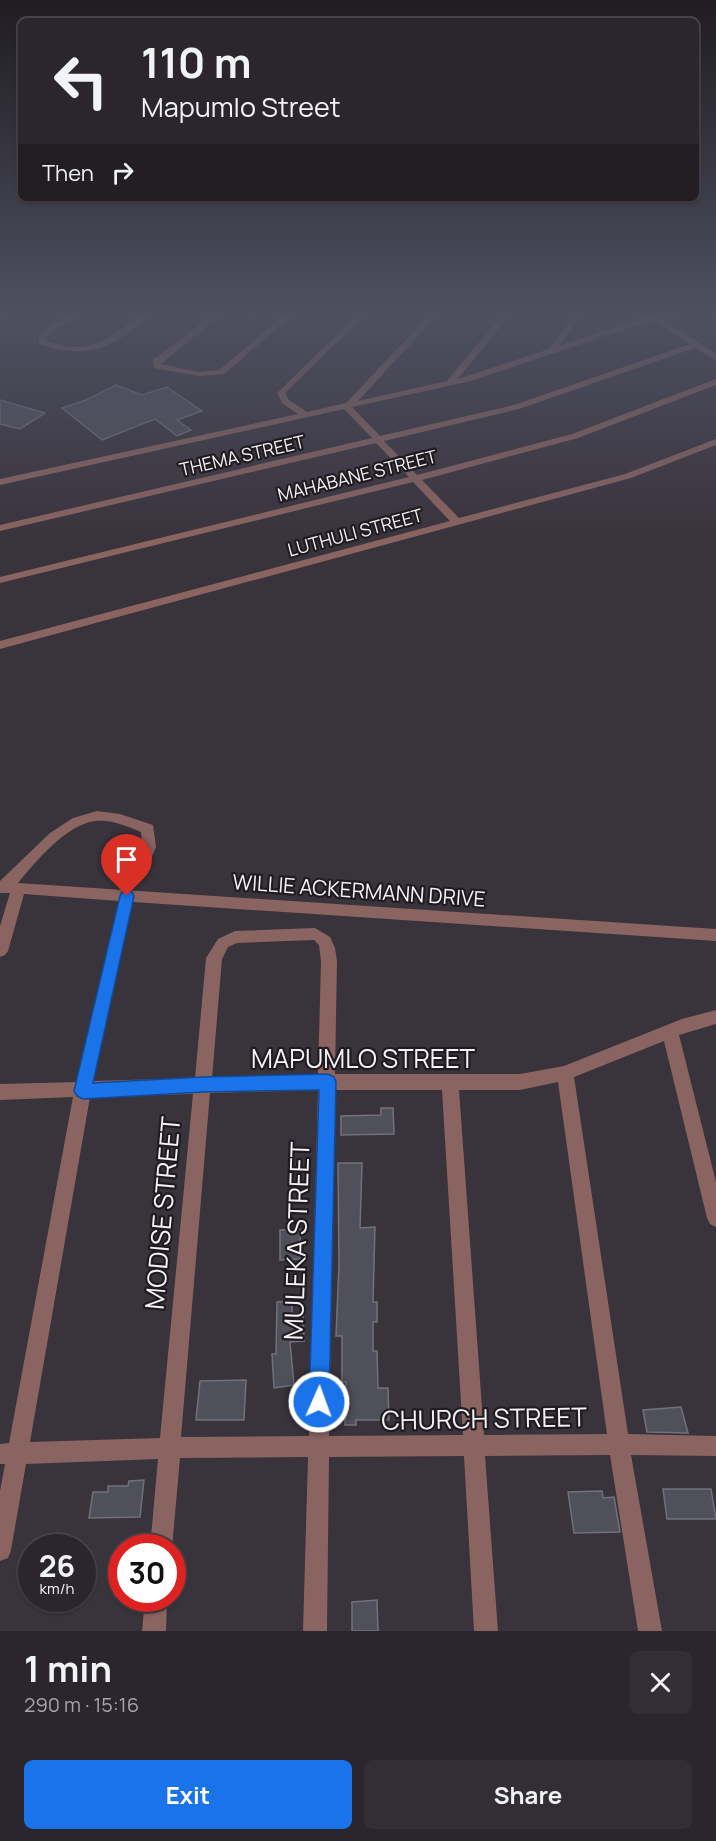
<!DOCTYPE html>
<html lang="en">
<head>
<meta charset="utf-8">
<style>
  :root { --surface:#2b262d; --page:#332e35; --text:#f1f3f6; --muted:#a6a5aa; --line:#474349; --accent:#1a73e8 }
  body { margin:0; font-family:Manrope,sans-serif; background:var(--page); color:var(--text); height:100vh; display:flex; flex-direction:column; font-size:22px; white-space:nowrap }
  * { box-sizing:border-box; margin:0 }
  p { font-size:20px; color:var(--muted) }
  .icon { flex:none; width:33px; height:33px; fill:none; stroke:currentColor; stroke-width:2; stroke-linecap:round; stroke-linejoin:round }
  .map { position:relative; height:1631px; overflow:hidden }
  .sheet { display:flex; flex-direction:column; background:var(--surface); flex:1 }
  .sheet>* { flex:none }
  .top-card { position:absolute; left:18px; top:18px; width:681px; height:183px; border-radius:9px; box-shadow:0 2px 4px #0004,0 0 0 2px var(--line); background:#2b262d; color:var(--text); overflow:hidden }
  .speed { position:absolute; left:18px; top:1534px; display:flex; gap:12px; font-size:30px; font-weight:700; text-align:center }
  .speed>* { display:grid; place-content:center; width:78px; height:78px; border-radius:50%; background:var(--surface); box-shadow:0 2px 4px #0004,0 0 0 2px var(--line); line-height:1 }
  .speed small { font-size:15px; font-weight:400 }
  .speed .limit { border:9px solid #d22; background:#fff; color:#111 }
  .pin { position:absolute; display:grid; place-items:center; width:51px; height:51px; color:#fff; margin:-62px -26px; border-radius:50% 50% 50% 0; rotate:-45deg; box-shadow:0 0 6px #0007 }
  .pin .icon { rotate:45deg }
  .me { position:absolute; width:66px; margin:-33px; rotate:2deg; stroke-linejoin:round; filter:drop-shadow(0 0 4px #0008) }
  .turn { display:flex; align-items:center; gap:21px; height:126px; padding:0 24px; font-size:27px }
  .turn .icon { width:78px; height:78px; stroke-width:2.5 }
  .turn b { display:block; font-size:42px; line-height:51px }
  .then { display:flex; align-items:center; height:57px; padding:0 24px; background:#0003; gap:12px; font-size:22px }
  .round { display:grid; place-items:center; flex:none; width:63px; height:63px; border-radius:9px; background:var(--page) }
  .overview { display:flex; align-items:center; justify-content:space-between; height:102px; padding:0 24px }
  h1 { font-size:36px; font-weight:700; line-height:45px }
  .primary-button { display:flex; gap:12px; margin-top:auto; padding:12px 24px }
  .primary-button a { flex:1; height:69px; border-radius:9px; background:var(--accent); color:#fff; font-size:24px; font-weight:700; line-height:69px; text-align:center }
  .primary-button a+a { background:var(--page); color:var(--text) }
  .map>svg:first-child { display:block }
  .building { fill:#50505b; stroke:#71717c; stroke-width:1.5 }
  .lines { fill:none; stroke-linecap:round; stroke-linejoin:round }
  .minor { fill:#8a6460; fill-rule:evenodd }
  .route { fill:#1a73e8; stroke:#114b97; stroke-width:1.5 }
  .labels { text-anchor:middle; dominant-baseline:central; stroke-width:4.5; stroke-linejoin:round; paint-order:stroke }
  .far-street-label { font-size:18px; fill:#f5f1f6; stroke:#1f1c20 }
  .street-label { font-size:21px; fill:#f5f1f6; stroke:#1f1c20 }
  .near-street-label { font-size:26px; fill:#f5f1f6; stroke:#1f1c20 }
</style>
</head>
<body>
<div class="map">
<svg width="716" height="1631" viewBox="0 0 716 1631">
  <rect width="100%" height="100%" fill="#39333c"/>
  <g class="building">
    <polygon points="116,385 142,395 167,387 202,411 177,420 191,430 177,436 155,419 102,440 62,408 86,400"/>
    <polygon points="0,400 45,413 20,429 0,424"/>
    <polygon points="381,1108 393,1108 394,1134 341,1135 341,1116 381,1115"/>
    <polygon points="338,1163 362,1163 360,1228 375,1227 373,1302 377,1302 377,1322 373,1322 373,1351 377,1351 378,1388 388,1388 389,1420 356,1420 356,1425 345,1425 346,1382 342,1382 342,1336 336,1336 339,1265"/>
    <polygon points="300,1229 300,1259 280,1260 280,1230"/>
    <polygon points="292,1301 292,1313 303,1313 304,1341 290,1342 294,1385 274,1388 272,1354 276,1354 277,1302"/>
    <polygon points="246,1380 244,1420 196,1420 200,1381"/>
    <polygon points="681,1407 688,1433 647,1432 643,1410"/>
    <polygon points="144,1480 140,1517 89,1518 93,1492 108,1492 108,1486 128,1486 129,1481"/>
    <polygon points="663,1489 711,1489 716,1519 667,1519"/>
    <polygon points="602,1491 603,1498 614,1497 620,1532 574,1533 568,1492"/>
    <polygon points="377,1600 378,1631 352,1631 352,1602"/>
  </g>
  <g class="lines">
    <g class="minor">
      <polygon points="0,312 10,312 0,317"/>
      <path d="M74,312H82L46,337V341C84,354 102,344 132,321C140,315 144,311 153,312C117,347 87,361 39,344V334Z"/>
      <polygon points="216,312 224,312 161,364 199,372 219,370 288,312 296,312 224,374 199,376 154,368 153,360"/>
      <path d="M360,312H368L285,393L289,400L307,412L346,403L432,312H440L358,401L447,381L504,312H512L458,379L549,349L576,312H583L559,346L648,316L647,312L656,314L681,312V314L661,318L716,354V360L695,348L519,409L384,441L417,475L572,434L716,379V385L578,438L422,480L459,518L625,474L716,439V445L631,478L0,649V641L450,521L413,482L0,583V577L409,477L376,443L0,531V525L372,438L344,409L0,485V479L298,414L283,404L277,393ZM653,320L690,344L514,405L380,436L352,407L471,381Z"/>
      <path d="M97,811L120,814L153,825L156,847L146,871H136L134,867L142,847L141,832C127,826 111,819 95,821C66,825 36,861 18,883L716,929V941L133,902L93,1081L195,1078L206,958L218,939L235,931L315,928L330,937L335,948L337,961L335,1074H520L564,1066L682,1019L716,1010V1024L679,1035L716,1182V1227L710,1224L707,1218L664,1041L574,1077L628,1434L716,1436V1456L631,1455L662,1631H638L610,1455L485,1456L498,1631H474L464,1456L329,1457L327,1631H303L308,1457L180,1458L172,1548H150L158,1459L26,1464L11,1550L8,1558L0,1561V1491L5,1464H0V1444L9,1443L73,1097L0,1100V1084L77,1082L119,901L24,894L8,951L5,955L0,957V926L10,893H0V881L50,833L73,818ZM314,940L319,945L321,961L318,1075L212,1078L222,959L228,947L237,943ZM558,1082L607,1434L484,1435L459,1090H520ZM318,1090L309,1436L181,1437L210,1093ZM335,1090H442L463,1435L329,1436ZM193,1094L160,1438L30,1442L90,1097Z"/>
      <polygon points="145,1599 167,1599 166,1631 142,1631"/>
    </g>
  </g>
  <linearGradient id="sky" x2="0" y2="1"><stop stop-color="#1f1c21"/><stop offset="0.58" stop-color="#4e5061"/><stop offset="1" stop-color="#4e5061" stop-opacity="0"/></linearGradient>
  <rect width="716" height="540" fill="url(#sky)"/>
  <polygon class="route" points="127,890 132,892 134,896 93,1083 203,1077 328,1074 334,1077 336,1082 329,1402 326,1409 319,1412 312,1409 309,1402 319,1090 203,1092 83,1099 77,1096 74,1091 120,896 122,892"/>
  <g class="labels">
    <g class="far-street-label">
      <text transform="translate(242 455) rotate(-13)">THEMA STREET</text>
      <text transform="translate(357 475) rotate(-14)">MAHABANE STREET</text>
      <text transform="translate(355 532) rotate(-15)">LUTHULI STREET</text>
    </g>
    <g class="street-label">
      <text transform="translate(359 890) rotate(4)">WILLIE ACKERMANN DRIVE</text>
    </g>
    <g class="near-street-label">
      <text x="363" y="1058">MAPUMLO STREET</text>
      <text transform="translate(162 1213) rotate(-85)">MODISE STREET</text>
      <text transform="translate(296 1241) rotate(-88)">MULEKA STREET</text>
      <text transform="translate(484 1418) rotate(-1)">CHURCH STREET</text>
    </g>
  </g>
</svg>
<div class="speed"><div>26<small>km/h</small></div><div class="limit">30</div></div>
<div class="pin" style="left:127px;top:896px;background:#d93025"><svg class="icon" aria-label="arrive" viewBox="0 0 24 24"><path d="M6 21V4h12l-3 4 3 4H6"/></svg></div>
<svg class="me" style="left:319px;top:1402px" viewBox="-20 -20 40 40"><circle r="17" fill="#1a73e8" stroke="#fff" stroke-width="3"/><path d="M0-11L8 9 0 5-8 9z" fill="#fff"/></svg>
<div class="top-card">
<div class="turn"><svg class="icon" aria-label="left" viewBox="0 0 24 24"><path d="M17 20v-9H6M10 6l-5 5 5 5"/></svg><div><b>110 m</b>Mapumlo Street</div></div>
<div class="then">Then<svg class="icon" aria-label="right" viewBox="0 0 24 24"><path d="M7 20v-9h11M14 6l5 5-5 5"/></svg></div>
</div>
</div>
<section class="sheet">
<div class="overview"><div><h1>1 min</h1><p>290 m · 15:16</p></div><a class="round"><svg class="icon" aria-label="close" viewBox="0 0 24 24"><path d="M6 6l12 12M18 6L6 18"/></svg></a></div>
<div class="primary-button"><a>Exit</a><a>Share</a></div>
</section>
</body>
</html>
